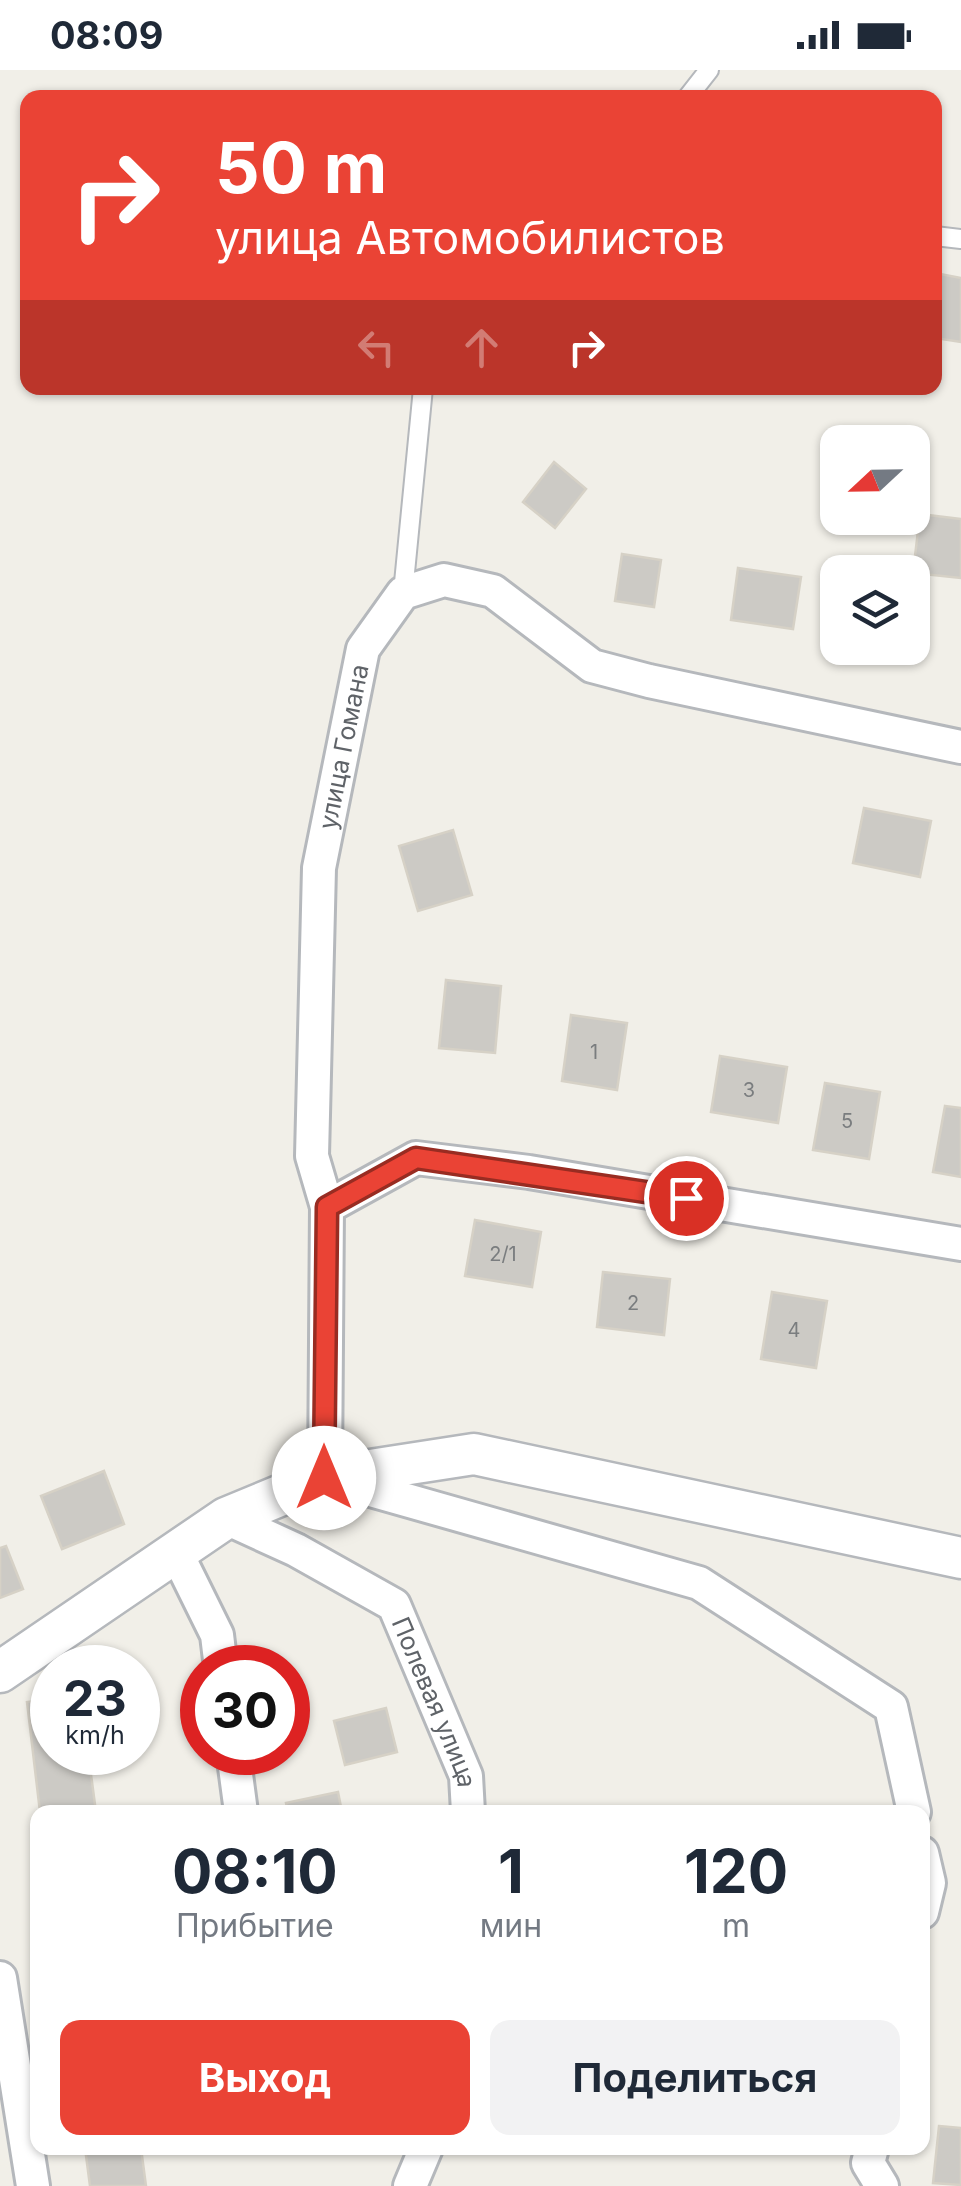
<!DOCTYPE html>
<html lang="ru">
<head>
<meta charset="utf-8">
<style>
  :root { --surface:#fff; --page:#f2f2f3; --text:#1f2937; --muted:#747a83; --accent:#ea4335 }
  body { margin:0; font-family:Inter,sans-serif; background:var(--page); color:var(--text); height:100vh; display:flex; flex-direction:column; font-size:38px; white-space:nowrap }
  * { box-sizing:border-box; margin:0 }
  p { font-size:32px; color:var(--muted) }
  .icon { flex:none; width:55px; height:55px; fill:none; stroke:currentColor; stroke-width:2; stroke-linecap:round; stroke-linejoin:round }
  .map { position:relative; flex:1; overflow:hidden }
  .details { position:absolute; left:30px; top:1735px; width:900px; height:350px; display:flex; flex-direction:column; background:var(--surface); border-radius:20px; box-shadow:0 2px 8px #0004 }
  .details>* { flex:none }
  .banner { position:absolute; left:20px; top:20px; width:922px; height:305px; border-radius:20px; box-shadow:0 2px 8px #0004; background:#ea4335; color:#fff; overflow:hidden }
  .needle { width:65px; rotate:248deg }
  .buttons { position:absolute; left:820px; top:355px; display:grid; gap:20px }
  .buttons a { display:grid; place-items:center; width:110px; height:110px; border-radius:20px; background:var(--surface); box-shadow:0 2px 8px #0004; font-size:50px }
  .speed { position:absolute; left:30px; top:1575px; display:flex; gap:20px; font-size:50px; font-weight:700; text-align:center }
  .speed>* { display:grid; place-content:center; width:130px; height:130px; border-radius:50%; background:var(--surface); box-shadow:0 2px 8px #0004; line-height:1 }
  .speed small { font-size:25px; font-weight:400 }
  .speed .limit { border:15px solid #d22; background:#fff; color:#111 }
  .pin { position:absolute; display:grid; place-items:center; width:85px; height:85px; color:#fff; margin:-42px; border:5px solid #fff; border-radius:50%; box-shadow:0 2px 10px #0007 }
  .me { position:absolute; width:110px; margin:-55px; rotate:0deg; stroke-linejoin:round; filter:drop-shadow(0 0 8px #0008) }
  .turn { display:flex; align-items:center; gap:35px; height:210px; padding:0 30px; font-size:45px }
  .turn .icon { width:130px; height:130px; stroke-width:2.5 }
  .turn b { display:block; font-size:70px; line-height:85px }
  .lanes { display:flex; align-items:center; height:95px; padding:0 30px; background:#0003; justify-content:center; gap:50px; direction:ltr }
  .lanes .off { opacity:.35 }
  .eta { display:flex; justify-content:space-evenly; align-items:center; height:170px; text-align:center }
  .eta b { font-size:60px; font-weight:700; line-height:70px }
  .button { display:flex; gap:20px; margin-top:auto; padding:20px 30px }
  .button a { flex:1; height:115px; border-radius:20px; background:var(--accent); color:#fff; font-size:40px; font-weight:700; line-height:115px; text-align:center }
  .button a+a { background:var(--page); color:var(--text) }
  .status { display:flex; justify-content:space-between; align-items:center; height:70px; padding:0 50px; background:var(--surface); direction:ltr }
  .status svg { height:28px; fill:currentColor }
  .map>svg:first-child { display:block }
  .building { fill:#cccac5; stroke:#d6d1c6; stroke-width:2.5 }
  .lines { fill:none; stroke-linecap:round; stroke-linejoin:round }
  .service-casing { stroke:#b5b8bc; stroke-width:22 }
  .minor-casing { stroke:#b5b8bc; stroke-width:38 }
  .tertiary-casing { stroke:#b5b8bc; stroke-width:45 }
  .service { stroke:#fff; stroke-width:18 }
  .minor { stroke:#fff; stroke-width:32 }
  .tertiary { stroke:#fff; stroke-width:40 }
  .route-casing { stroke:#982c22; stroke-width:25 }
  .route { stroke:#ea4335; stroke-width:18 }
  .labels { text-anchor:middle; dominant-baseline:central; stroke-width:9; stroke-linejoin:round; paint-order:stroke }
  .number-label { font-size:20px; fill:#7a7d7f }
  .street-label { font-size:25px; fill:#5f6368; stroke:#fff }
</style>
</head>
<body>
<div class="status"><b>08:09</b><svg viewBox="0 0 49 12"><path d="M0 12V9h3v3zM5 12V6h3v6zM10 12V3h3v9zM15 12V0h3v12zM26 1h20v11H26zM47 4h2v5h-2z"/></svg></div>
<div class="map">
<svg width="961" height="2116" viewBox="0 0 961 2116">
  <rect width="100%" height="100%" fill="#f1efe8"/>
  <g class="building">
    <polygon points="935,203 961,208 961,272 935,268"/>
    <polygon points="554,392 586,419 555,458 523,432"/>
    <polygon points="920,444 961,449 961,508 913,503"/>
    <polygon points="622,484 661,490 654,537 615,531"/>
    <polygon points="738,498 801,507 793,559 731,550"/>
    <polygon points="864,738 931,751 920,807 853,793"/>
    <polygon points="453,760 472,825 418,841 399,776"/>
    <polygon points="446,910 501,916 495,983 439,978"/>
    <polygon points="571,945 627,953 617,1020 562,1011"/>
    <polygon points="720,986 787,997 778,1053 711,1042"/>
    <polygon points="825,1013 880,1022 869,1089 813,1080"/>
    <polygon points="945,1036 961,1038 961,1107 933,1102"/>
    <polygon points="475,1150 541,1162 532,1217 465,1206"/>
    <polygon points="603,1202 670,1209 664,1265 597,1257"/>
    <polygon points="772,1222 827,1231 816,1298 761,1289"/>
    <polygon points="104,1401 124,1454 62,1479 41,1426"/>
    <polygon points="6,1476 23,1519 0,1528 0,1478"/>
    <polygon points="52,1629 52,1682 88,1682 96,1742 40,1742 27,1632"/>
    <polygon points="386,1638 397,1682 345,1695 334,1651"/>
    <polygon points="338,1722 342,1742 288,1742 286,1733"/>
    <polygon points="939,2056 961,2058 961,2115 933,2113"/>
    <polygon points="85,2078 141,2078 146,2116 90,2116"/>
  </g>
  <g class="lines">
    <defs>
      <g id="service">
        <polyline points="687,28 709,0"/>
        <polyline points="935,166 961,169"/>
        <polyline points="403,523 423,318"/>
      </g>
      <g id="minor">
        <path id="s1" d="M327,1137L312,1086L319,798L363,579L403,523L444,510L493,521L592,596L649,611L961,677"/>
        <path id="s2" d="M226,1448L296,1480L394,1535L466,1706L468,1742"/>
        <polyline points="176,1482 217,1565 221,1598"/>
        <polyline points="233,1682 241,1742"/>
        <polyline points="914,1742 891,1637 699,1513 325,1407 327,1137 416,1088 529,1102 961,1174"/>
        <polyline points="922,1783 929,1813 922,1842"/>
        <polyline points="0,1908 33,2116"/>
        <polyline points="872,2078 868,2093 882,2116"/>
        <polyline points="410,2116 426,2078"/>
      </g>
      <polyline id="tertiary" points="0,1602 226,1448 325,1407 474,1384 961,1488"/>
    </defs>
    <use href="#service" class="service-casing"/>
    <use href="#minor" class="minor-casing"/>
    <use href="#tertiary" class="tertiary-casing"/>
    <use href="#service" class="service"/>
    <use href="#minor" class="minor"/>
    <use href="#tertiary" class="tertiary"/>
  </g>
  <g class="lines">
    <defs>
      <polyline id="route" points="324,1408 327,1137 416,1088 686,1128"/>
    </defs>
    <use href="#route" class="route-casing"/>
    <use href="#route" class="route"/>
  </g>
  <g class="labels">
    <g class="number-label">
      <text x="594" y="982">1</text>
      <text x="749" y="1020">3</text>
      <text x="847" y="1051">5</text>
      <text x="503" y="1184">2/1</text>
      <text x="633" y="1233">2</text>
      <text x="794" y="1260">4</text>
    </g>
    <g class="street-label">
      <text stroke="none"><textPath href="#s1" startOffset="465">улица Гомана</textPath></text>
      <text stroke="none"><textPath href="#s2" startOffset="295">Полевая улица</textPath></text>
    </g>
  </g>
</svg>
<div class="buttons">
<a><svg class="needle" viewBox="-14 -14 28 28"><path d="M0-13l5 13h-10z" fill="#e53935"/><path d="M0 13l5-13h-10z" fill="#747a83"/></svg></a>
<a><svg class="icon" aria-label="layers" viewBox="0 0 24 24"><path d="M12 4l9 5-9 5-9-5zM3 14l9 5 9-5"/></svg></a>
</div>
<div class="speed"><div>23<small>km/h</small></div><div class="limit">30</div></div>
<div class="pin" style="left:686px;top:1128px;background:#d93025"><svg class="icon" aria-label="arrive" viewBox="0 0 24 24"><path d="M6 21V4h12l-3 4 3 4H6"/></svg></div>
<svg class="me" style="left:324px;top:1408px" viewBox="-20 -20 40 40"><circle r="19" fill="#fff"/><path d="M0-13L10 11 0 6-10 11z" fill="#ea4335"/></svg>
<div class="banner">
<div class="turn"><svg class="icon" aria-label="right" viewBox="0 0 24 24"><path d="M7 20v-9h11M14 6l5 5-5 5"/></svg><div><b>50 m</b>улица Автомобилистов</div></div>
<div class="lanes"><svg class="icon off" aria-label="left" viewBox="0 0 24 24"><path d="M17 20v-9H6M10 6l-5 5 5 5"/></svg><svg class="icon off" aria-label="ahead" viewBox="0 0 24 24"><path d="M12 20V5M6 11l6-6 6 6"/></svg><svg class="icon" aria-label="right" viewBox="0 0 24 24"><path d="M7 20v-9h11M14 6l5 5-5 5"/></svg></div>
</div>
<section class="details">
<div class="eta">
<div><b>08:10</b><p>Прибытие</p></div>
<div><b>1</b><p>мин</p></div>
<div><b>120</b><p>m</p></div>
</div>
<div class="button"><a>Выход</a><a>Поделиться</a></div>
</section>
</div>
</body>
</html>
